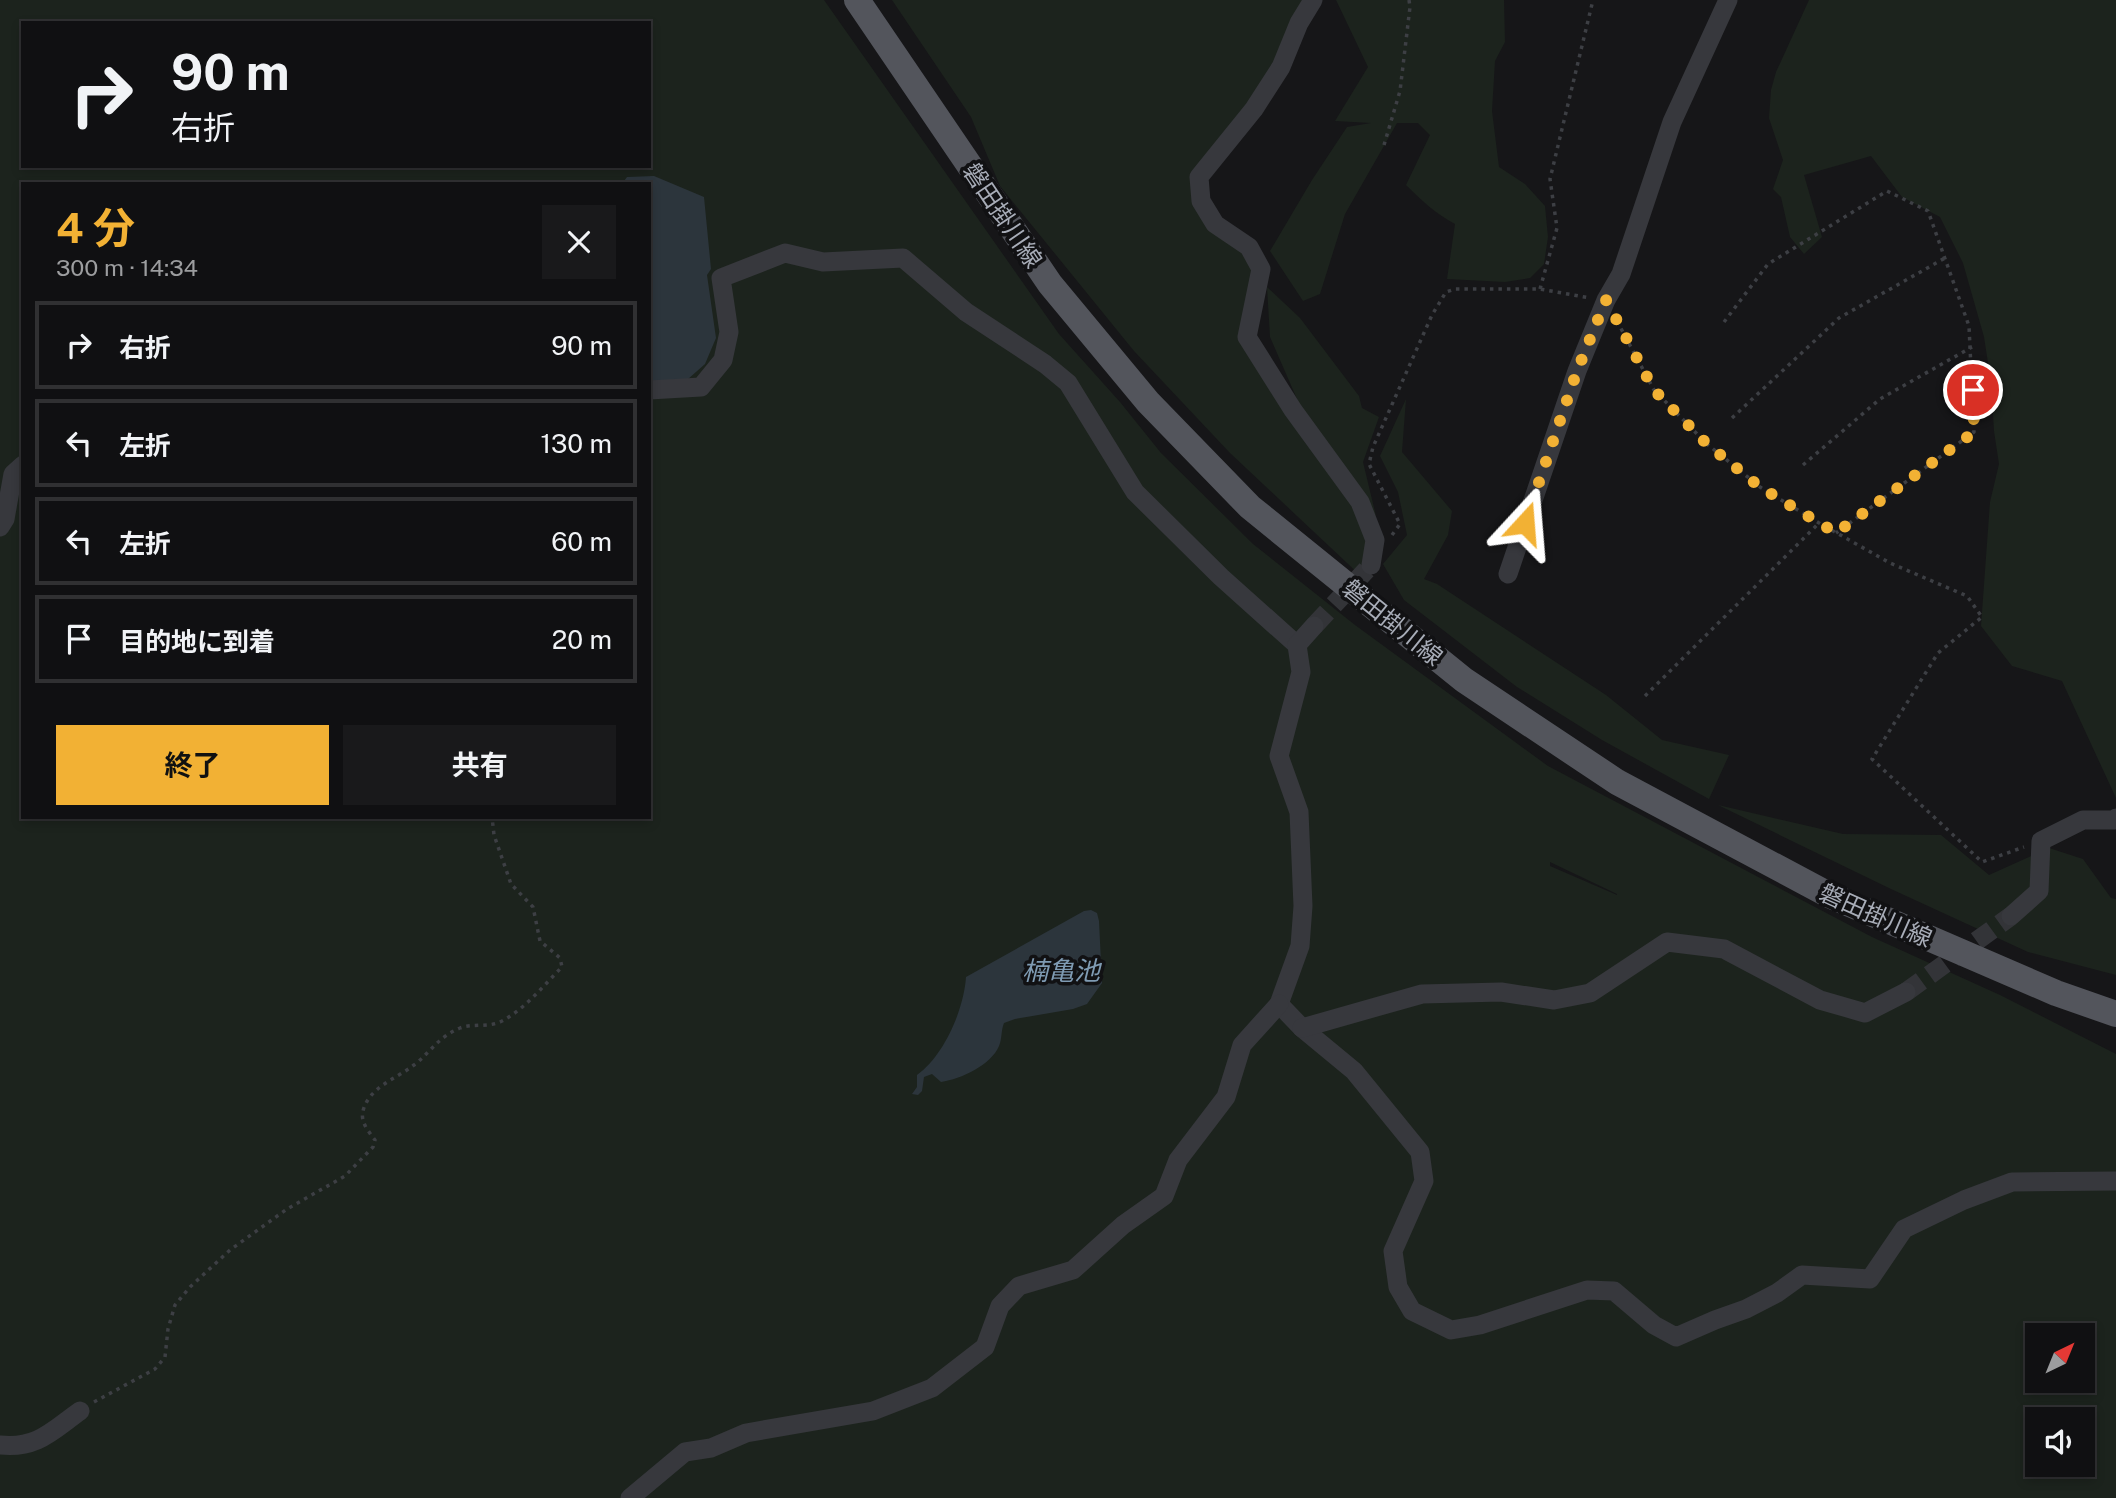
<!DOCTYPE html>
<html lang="ja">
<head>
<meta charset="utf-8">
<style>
  :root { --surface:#101012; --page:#19191b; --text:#f1f3f6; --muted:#9c9d9f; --line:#303032; --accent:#f2b134 }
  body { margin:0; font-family:"Public Sans","Noto Sans JP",sans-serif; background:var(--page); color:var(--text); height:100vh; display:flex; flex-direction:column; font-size:26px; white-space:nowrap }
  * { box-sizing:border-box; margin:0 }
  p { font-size:23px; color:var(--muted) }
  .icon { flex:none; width:38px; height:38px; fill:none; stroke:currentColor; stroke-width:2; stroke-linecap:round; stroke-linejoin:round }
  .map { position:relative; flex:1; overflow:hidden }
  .side { position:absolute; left:21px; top:182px; width:630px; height:637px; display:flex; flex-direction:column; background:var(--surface); border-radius:0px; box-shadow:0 4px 10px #0003,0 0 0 2px var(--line) }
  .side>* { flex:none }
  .top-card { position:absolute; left:21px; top:21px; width:630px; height:147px; border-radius:0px; box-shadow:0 4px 10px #0003,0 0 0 2px var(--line); background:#101012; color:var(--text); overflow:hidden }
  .needle { width:46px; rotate:43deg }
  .buttons { position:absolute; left:2025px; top:1323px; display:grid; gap:14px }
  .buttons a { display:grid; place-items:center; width:70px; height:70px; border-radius:0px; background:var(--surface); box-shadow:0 4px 10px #0003,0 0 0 2px var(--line); font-size:35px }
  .pin { position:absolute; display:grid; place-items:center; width:60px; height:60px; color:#fff; margin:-30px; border:4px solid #fff; border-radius:50%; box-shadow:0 2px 7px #0007 }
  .me { position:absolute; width:77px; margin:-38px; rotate:19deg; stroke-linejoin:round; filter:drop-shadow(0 0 5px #0008) }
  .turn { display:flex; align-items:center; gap:24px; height:147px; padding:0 35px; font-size:32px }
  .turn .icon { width:91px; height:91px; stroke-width:2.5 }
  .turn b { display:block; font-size:49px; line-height:60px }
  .round { display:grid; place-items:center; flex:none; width:74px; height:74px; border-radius:0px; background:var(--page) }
  .overview { display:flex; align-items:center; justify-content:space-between; height:119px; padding:0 35px }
  h1 { font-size:42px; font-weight:700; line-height:52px; color:var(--accent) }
  .button { display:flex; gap:14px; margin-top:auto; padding:14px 35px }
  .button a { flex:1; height:80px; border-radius:0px; background:var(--accent); color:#111; font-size:28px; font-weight:700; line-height:80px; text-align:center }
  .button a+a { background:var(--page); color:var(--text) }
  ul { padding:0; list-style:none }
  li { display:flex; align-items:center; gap:21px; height:88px; margin:0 14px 10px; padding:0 21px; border:4px solid var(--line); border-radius:0px }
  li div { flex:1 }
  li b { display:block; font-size:26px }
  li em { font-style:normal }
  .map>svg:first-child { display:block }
  .green { fill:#1c231d; fill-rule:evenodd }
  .water { fill:#2c353c }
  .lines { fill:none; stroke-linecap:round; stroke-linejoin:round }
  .minor-tunnel { stroke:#333438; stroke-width:19; stroke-dasharray:19 10; stroke-linecap:butt }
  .path { stroke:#3d3f44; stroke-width:3.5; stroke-dasharray:3.5 5; stroke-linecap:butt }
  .minor { stroke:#37383d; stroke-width:19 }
  .major { stroke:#53555c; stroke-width:26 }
  .route { stroke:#f2b134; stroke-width:12; stroke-dasharray:0 21.6 }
  .labels { text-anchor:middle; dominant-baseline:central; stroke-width:7; stroke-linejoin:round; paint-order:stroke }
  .street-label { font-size:24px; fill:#a8adb8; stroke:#111113 }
  .water-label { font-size:26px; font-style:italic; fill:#7f9bb3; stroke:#111113 }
</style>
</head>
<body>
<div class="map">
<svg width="2116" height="1498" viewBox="0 0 2116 1498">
  <rect width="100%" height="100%" fill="#161618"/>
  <g class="green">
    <path d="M0,0H824L1059,334L1120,402L1161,453L1253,544L1355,625L1548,766L1872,937L2000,995L2116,1054V1498H0ZM23,23H649V166H23ZM23,184H649V817H23ZM1550,862L1617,894V895L1550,866ZM2037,1335H2082V1381H2037ZM2037,1419H2082V1465H2037Z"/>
    <polygon points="892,0 1304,0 1281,67 1199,177 1209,214 1261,269 1248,337 1375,540 1363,578 1230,453 1134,351 1000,186 971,117"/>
    <path d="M1336,0H1504L1505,42L1495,61L1492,111L1499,167L1525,184L1545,206L1548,237L1544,264L1530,278L1505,282L1447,279L1455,224C1436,214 1421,200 1406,185L1430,135L1418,123H1397L1345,214L1320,294L1303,301L1270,251L1312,180L1347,127L1371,123L1335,121L1368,67Z"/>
    <polygon points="1809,0 2116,0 2116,798 2062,681 2012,666 1981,626 1990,502 1999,464 1994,431 1991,382 1984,337 1963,263 1940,217 1902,197 1871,156 1804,175 1822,237 1804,254 1790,237 1781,197 1773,189 1783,160 1769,118 1771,90 1776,72"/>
    <polygon points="1267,287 1300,318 1359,396 1362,408 1379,417 1363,462 1376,516 1304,415 1270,337"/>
    <polygon points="1406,399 1402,452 1452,511 1448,535 1424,579 1437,584 1606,695 1662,740 1729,755 1709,799 1602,740 1517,687 1404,600 1383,564 1407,535 1398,492 1380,456"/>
    <polygon points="1718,805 1843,834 1941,835 1989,875 2049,848 2083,859 2111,898 2116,899 2116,975 2028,952 1891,889"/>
  </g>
  <g class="water">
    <polygon points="654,176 704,197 711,269 707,275 716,338 705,364 688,379 649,390 649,184 622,184 627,177"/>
    <path d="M1091,910L1097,913L1099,921L1102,983L1087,1004L1073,1009L1015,1019L1004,1023C1001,1030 1002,1039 999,1046C991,1065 961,1079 941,1082L932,1074L924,1077L922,1091L918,1095L912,1094L917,1087V1075C944,1056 964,1009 966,977L1084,911Z"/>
  </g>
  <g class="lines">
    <g class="minor-tunnel">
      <polyline points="1314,626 1371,565"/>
      <polyline points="1906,992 2011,916"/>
    </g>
    <g class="path">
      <polyline points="1384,145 1400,91 1410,7 1409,0"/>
      <polyline points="1540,289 1557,228 1550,179 1593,0"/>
      <polyline points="1617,321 1654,390 1707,444 1760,487 1819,523 1890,563 1967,596 1982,617 1938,653 1872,759 1982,862 2024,847"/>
      <polyline points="1724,322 1768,264 1887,191 1928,211 1969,326 1974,432 1836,533"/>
      <polyline points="1732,418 1839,318 1945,258"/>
      <polyline points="1803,465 1880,399 1972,347"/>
      <polyline points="1392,535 1400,524 1369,464 1373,447 1432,315 1446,292 1455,289 1540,289 1590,298"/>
      <polyline points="1645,696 1819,523"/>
      <path d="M94,1402L155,1369L165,1357L168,1329L175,1305L190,1287L230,1250L287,1209L345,1176L373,1147L375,1140C369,1132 360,1122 363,1111C369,1087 396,1079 414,1065C431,1052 438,1037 460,1028C473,1023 489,1028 502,1021C525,1009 544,985 562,967L560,958L540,941L533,907L511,884L494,835L492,817"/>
    </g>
    <g class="minor">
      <polyline points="1313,0 1299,23 1281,67 1254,109 1199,177 1201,201 1215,224 1249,247 1261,269 1247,337 1293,410 1360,502 1375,540 1371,565"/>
      <polyline points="649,390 701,387 723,360 729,332 721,278 785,253 823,262 903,258 966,312 1045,364 1068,383 1135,492 1221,577 1297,645"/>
      <polyline points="0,527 5,519 13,474 23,465"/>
      <polyline points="1508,574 1577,371 1606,300 1621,274 1672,122 1728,0"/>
      <polyline points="1314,626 1297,645 1301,672 1279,756 1299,812 1303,906 1300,946 1279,1004 1302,1028 1354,1071 1420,1152 1424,1181 1393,1251 1398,1287 1412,1311 1451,1330 1480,1325 1587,1290 1614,1291 1654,1325 1676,1337 1715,1320 1746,1309 1777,1293 1802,1275 1870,1279 1904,1229 1964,1200 2012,1182 2116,1181"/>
      <polyline points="2011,916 2039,891 2041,841 2083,820 2114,820 2116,818"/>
      <polyline points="1302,1028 1422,994 1501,992 1554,1000 1590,993 1667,942 1724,949 1820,1000 1865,1013 1906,992"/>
      <path d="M0,1445C37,1449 52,1431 80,1411"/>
      <polyline points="630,1498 685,1452 711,1448 746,1433 873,1411 932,1388 985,1347 1000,1306 1019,1286 1073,1270 1123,1225 1164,1196 1178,1160 1226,1097 1242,1045 1279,1004"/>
    </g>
    <polyline class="major" points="857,0 1050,284 1148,402 1250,507 1464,680 1617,782 1829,895 2056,993 2116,1014"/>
  </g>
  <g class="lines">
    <polyline class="route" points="1525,523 1577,371 1606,300 1654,390 1707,444 1760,487 1836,533 1974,432 1973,390"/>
  </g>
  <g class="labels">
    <g class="street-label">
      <text transform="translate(1003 215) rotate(56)">磐田掛川線</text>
      <text transform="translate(1393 622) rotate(39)">磐田掛川線</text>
      <text transform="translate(1876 915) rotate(24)">磐田掛川線</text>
    </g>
    <g class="water-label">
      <text x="1061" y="970">楠亀池</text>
    </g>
  </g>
</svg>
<div class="buttons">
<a><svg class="needle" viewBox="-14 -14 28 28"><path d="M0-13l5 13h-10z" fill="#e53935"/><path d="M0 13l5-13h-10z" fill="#9c9d9f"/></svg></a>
<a><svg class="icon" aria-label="sound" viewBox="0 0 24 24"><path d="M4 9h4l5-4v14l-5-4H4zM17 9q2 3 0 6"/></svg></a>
</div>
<div class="pin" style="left:1973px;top:390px;background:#d93025"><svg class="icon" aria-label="arrive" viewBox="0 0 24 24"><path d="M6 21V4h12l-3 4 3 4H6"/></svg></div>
<svg class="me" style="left:1525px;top:523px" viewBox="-20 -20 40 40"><path d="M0-17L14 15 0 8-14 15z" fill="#f2b134" stroke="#fff" stroke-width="4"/></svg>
<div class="top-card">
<div class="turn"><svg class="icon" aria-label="right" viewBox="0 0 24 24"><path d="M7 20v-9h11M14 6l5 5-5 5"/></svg><div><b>90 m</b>右折</div></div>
</div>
<section class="side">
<div class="overview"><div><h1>4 分</h1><p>300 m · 14:34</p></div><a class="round"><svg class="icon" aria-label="close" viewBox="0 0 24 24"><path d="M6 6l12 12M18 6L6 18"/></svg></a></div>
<ul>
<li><svg class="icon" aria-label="right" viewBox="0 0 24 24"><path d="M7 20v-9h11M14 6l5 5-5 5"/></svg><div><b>右折</b></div><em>90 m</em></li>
<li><svg class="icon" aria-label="left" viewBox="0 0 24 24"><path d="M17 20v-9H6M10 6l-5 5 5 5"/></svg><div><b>左折</b></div><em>130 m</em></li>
<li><svg class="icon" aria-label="left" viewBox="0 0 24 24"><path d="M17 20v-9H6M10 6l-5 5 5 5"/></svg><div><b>左折</b></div><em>60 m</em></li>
<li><svg class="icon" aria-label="arrive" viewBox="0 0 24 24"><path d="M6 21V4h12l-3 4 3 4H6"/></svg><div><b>目的地に到着</b></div><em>20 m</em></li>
</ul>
<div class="button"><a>終了</a><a>共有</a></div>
</section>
</div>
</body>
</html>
